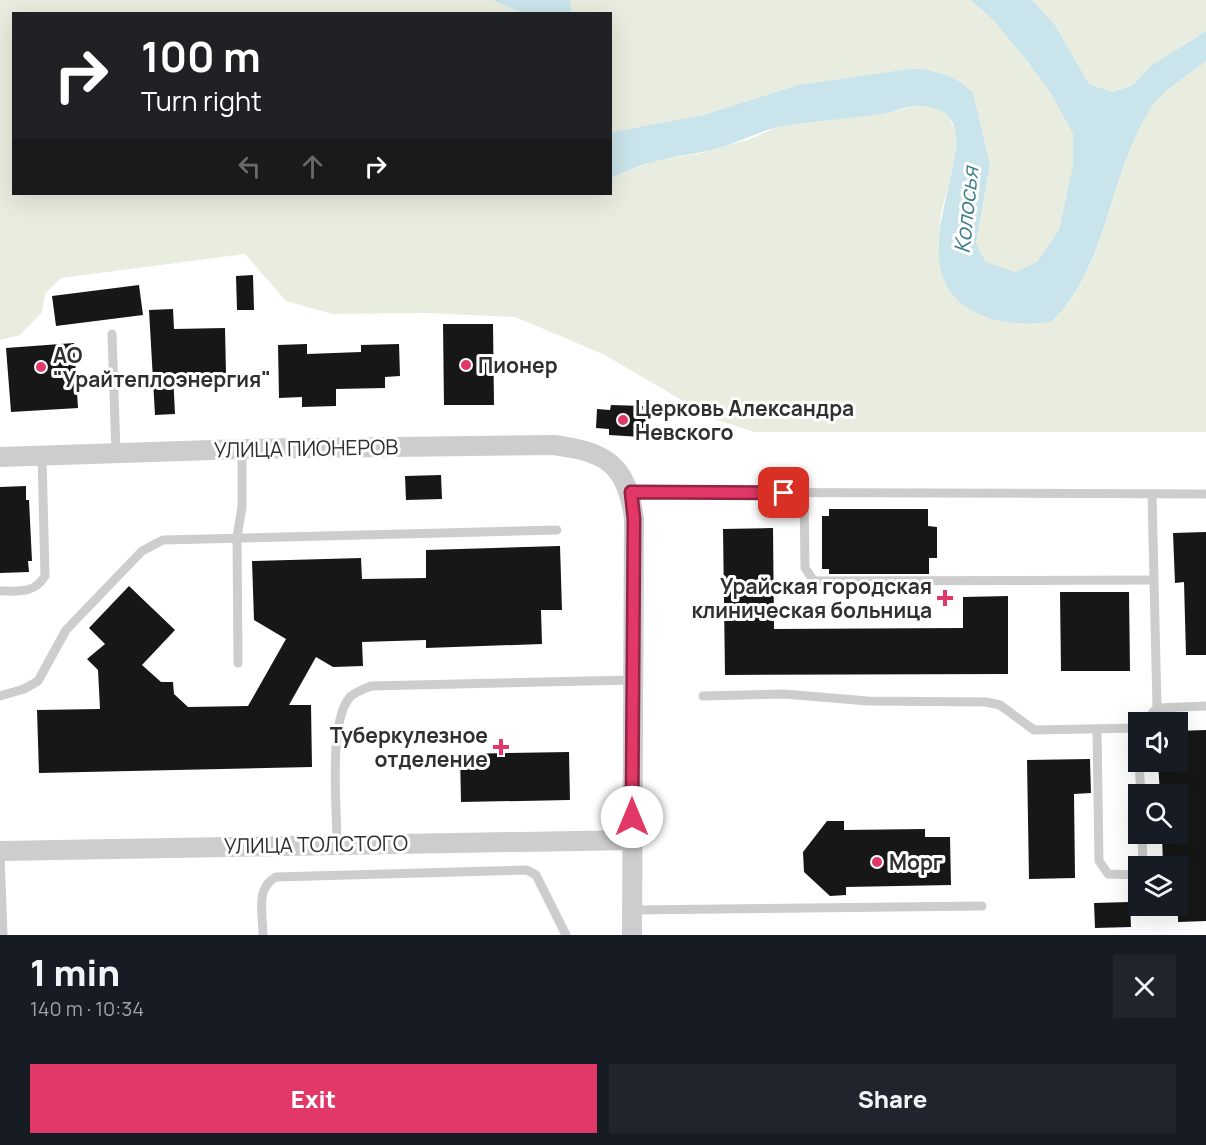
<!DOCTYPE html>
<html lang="en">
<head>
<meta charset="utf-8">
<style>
  :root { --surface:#171b24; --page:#20242c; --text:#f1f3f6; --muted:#9ea1a6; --accent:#e13868 }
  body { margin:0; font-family:Manrope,sans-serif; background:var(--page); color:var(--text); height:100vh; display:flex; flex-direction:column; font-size:22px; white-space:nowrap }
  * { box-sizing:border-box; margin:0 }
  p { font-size:20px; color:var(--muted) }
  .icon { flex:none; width:33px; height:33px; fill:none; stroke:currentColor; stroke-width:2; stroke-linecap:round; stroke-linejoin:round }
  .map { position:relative; height:935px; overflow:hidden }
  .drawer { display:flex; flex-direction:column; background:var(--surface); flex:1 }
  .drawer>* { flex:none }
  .hud { position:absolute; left:12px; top:12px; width:600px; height:183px; border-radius:0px; box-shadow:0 6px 24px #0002; background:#202124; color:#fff; overflow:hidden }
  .controls { position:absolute; left:1128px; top:712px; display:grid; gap:12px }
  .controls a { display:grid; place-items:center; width:60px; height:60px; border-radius:0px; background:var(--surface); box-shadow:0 6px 24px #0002; font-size:30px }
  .pin { position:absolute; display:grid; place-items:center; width:51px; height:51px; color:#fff; margin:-26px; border-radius:12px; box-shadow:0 3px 9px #0006 }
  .me { position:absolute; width:66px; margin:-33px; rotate:0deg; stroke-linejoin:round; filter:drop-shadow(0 0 4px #0008) }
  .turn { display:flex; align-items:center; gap:21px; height:126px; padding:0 30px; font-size:27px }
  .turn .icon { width:78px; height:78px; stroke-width:2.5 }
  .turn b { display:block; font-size:42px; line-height:51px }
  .lanes { display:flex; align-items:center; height:57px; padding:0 30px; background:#0003; justify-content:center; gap:30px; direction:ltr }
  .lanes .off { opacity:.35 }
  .round { display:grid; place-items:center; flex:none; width:63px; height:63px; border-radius:0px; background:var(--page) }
  .overview { display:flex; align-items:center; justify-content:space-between; height:102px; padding:0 30px }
  h1 { font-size:36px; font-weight:800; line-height:45px }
  .cta { display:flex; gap:12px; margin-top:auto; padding:12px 30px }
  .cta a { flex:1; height:69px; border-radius:0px; background:var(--accent); color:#fff; font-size:24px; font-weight:800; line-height:69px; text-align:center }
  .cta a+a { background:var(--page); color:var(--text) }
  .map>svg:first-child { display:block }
  .green { fill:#e9eddf }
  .water { fill:#c9e4ea }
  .building { fill:#171717 }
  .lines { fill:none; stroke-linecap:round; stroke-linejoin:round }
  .service { stroke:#cdcdcd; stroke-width:9 }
  .minor { stroke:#cdcdcd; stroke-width:20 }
  .route-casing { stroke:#922444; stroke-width:15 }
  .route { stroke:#e13868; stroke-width:10 }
  .poi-dot { fill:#e13868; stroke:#fff; stroke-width:2 }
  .labels { text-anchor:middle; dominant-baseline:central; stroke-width:6; stroke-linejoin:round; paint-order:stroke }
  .poi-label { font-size:21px; font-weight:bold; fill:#303030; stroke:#fff; text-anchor:start }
  .street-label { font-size:21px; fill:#303030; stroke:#fff }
  .water-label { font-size:22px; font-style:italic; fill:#3d7d8b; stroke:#fff }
</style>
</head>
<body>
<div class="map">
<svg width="1206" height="935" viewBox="0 0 1206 935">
  <rect width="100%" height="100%" fill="#fff"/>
  <g class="green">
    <path d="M0,0H492L523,13L14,14V194H610L611,178L651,162L701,153L750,139L777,127L884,113L917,106L935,107L948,116L956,131L954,165L941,213L938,248L1051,322C1111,266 1108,170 1153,105C1164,90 1191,73 1206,61V432H755L714,419L603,354L515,317L426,313L333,314L286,301L245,254L61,278L45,294L42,312L20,335L0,340Z"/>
    <polygon points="570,0 971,0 994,21 1028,62 1051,94 1073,134 1073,165 1059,230 1037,262 1015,272 986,262 976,243 990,165 973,92 959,81 943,74 925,69 908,69 798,85 703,115 611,132 610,14 572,13"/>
    <polygon points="1032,0 1206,0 1206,31 1152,65 1133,85 1113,92 1089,84 1055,25"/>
  </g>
  <g class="water">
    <polygon points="492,0 570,0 572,13 523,13"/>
    <path d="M971,0H1032L1055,25L1089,84L1113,92L1133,85L1152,65L1206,31V61C1191,73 1164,90 1153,105C1108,171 1110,266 1051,322C1022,325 989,324 965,306C899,259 982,147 947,115C939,108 928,106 918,106C905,106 894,112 882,114C848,119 813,121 779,127C759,131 739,142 719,148C697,154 675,156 653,162C639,165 624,173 611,178V132L703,115L798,85L908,69H925L943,74L959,81L973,92L990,165L976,243L986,262L1015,272L1037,262L1059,230L1073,165V134L1051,94L1028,62L994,21Z"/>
  </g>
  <g class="building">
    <polygon points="253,275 254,310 237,310 236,276"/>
    <polygon points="139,285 143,315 56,326 52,296"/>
    <polygon points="173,309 174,329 225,328 226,373 173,374 175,414 155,415 149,310"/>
    <polygon points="443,324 493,324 494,405 444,405"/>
    <polygon points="74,343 78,408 11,412 6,348"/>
    <polygon points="307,344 307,354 361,352 361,345 399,344 400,376 385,377 385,388 336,389 336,406 302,407 302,397 279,398 278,345"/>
    <polygon points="611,405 643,406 642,412 650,412 649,431 641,431 641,437 609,435 609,429 596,428 597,409 610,410"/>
    <polygon points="441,475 442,499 406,500 405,476"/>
    <polygon points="26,486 26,500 29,500 32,561 28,561 29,572 0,573 0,487"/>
    <polygon points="829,509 928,509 928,526 937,527 937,558 929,558 929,574 829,574 829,569 822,569 822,516 829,516"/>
    <polygon points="773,528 774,629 963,628 963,597 1008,596 1008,674 725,675 723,529"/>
    <polygon points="1206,532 1206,655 1186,655 1184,582 1175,583 1173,533"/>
    <polygon points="560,546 562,610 541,610 542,644 426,648 426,640 362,642 363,666 333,667 316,657 289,705 311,705 312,767 39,773 37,710 100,709 98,670 87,659 105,644 89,628 129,586 175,630 142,665 161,682 173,682 174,694 188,707 248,706 286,639 254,620 252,561 361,558 362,579 426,578 426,550"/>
    <polygon points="1060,592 1129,592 1130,671 1061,671"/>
    <polygon points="1206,730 1206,921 1178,922 1178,867 1163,867 1162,834 1178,834 1178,795 1160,795 1158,762 1178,762 1178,731"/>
    <polygon points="569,752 570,800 461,802 460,754"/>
    <polygon points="1090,759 1091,793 1074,794 1075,878 1029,879 1027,760"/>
    <polygon points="827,821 844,821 844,830 925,829 925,837 950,837 951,885 846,887 846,895 830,896 804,872 803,852"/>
    <polygon points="1130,902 1131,927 1095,928 1094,903"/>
  </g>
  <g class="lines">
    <g class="service">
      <polyline points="112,334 116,453"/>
      <polyline points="631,492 1206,494"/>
      <polyline points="804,493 805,568 814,581 1154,580"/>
      <polyline points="1152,494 1157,708"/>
      <path d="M0,591C19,591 34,594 45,576L42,456"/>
      <polyline points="238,663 237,537 242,507 242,449"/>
      <polyline points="0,696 24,689 38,681 66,630 142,551 163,540 557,530"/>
      <polyline points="703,696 784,694 868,701 986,702 1000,705 1034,730 1138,728"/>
      <polyline points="1143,723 1157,708 1206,706"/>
      <polyline points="1097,729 1099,861 1108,874 1138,875"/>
      <polyline points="1139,762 1141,795"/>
      <polyline points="1142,834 1143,867"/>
      <path d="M337,843C337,809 328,722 350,697C355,692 364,689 371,686L633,680"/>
      <polyline points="0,854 3,935"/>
      <polyline points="1144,906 1145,911"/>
      <polyline points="632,910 982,906"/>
      <path d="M263,935C263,914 255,888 276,877L527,870L536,875L566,935"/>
    </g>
    <g class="minor">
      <path d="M0,457L242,449L554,445C606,452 627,464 634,519L632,935"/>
      <polyline points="0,851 632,840"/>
    </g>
  </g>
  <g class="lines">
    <defs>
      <polyline id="route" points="632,817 634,519 631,492 784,493"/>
    </defs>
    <use href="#route" class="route-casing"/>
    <use href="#route" class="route"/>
  </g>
  <g class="poi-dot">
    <circle cx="466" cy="365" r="6"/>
    <circle cx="41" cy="367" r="6"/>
    <circle cx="623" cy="420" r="6"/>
    <path d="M942 589h6v6h6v6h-6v6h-6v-6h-6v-6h6z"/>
    <path d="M498 738h6v6h6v6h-6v6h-6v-6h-6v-6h6z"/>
    <circle cx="877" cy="862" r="6"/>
  </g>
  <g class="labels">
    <g class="poi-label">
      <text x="53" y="355">АО<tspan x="53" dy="24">"Урайтеплоэнергия"</tspan></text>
      <text x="478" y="365">Пионер</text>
      <text x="635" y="408">Церковь Александра<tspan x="635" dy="24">Невского</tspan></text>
      <text x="932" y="586" text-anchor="end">Урайская городская<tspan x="932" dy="24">клиническая больница</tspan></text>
      <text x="488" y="735" text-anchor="end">Туберкулезное<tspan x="488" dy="24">отделение</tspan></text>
      <text x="889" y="862">Морг</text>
    </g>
    <g class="street-label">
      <text transform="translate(306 448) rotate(-1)">УЛИЦА ПИОНЕРОВ</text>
      <text transform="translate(316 844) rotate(-1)">УЛИЦА ТОЛСТОГО</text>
    </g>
    <g class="water-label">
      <text transform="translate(966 210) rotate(-84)">Колосья</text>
    </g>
  </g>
</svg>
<div class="controls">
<a><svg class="icon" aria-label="sound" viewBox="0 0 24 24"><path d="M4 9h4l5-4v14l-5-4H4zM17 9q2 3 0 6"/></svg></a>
<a><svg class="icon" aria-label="search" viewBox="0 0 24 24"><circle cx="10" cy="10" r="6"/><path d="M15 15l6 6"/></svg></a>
<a><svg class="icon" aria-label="layers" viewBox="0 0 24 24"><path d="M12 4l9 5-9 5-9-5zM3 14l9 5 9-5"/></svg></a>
</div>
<div class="pin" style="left:784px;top:493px;background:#d93025"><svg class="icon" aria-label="arrive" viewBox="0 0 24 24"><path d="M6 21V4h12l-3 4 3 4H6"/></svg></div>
<svg class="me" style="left:632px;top:817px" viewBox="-20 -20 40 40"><circle r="19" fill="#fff"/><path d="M0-13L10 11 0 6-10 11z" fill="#e13868"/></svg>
<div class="hud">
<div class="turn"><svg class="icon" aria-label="right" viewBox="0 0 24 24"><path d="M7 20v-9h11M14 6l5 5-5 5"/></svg><div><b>100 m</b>Turn right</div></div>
<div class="lanes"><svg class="icon off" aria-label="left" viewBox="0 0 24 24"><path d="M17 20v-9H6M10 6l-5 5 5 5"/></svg><svg class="icon off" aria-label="ahead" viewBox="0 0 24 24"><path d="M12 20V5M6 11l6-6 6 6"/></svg><svg class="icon" aria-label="right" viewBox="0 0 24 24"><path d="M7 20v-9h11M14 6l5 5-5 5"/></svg></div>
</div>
</div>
<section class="drawer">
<div class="overview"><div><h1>1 min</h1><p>140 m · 10:34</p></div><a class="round"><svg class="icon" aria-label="close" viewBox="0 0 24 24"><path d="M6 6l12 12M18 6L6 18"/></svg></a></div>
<div class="cta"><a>Exit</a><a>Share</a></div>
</section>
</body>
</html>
